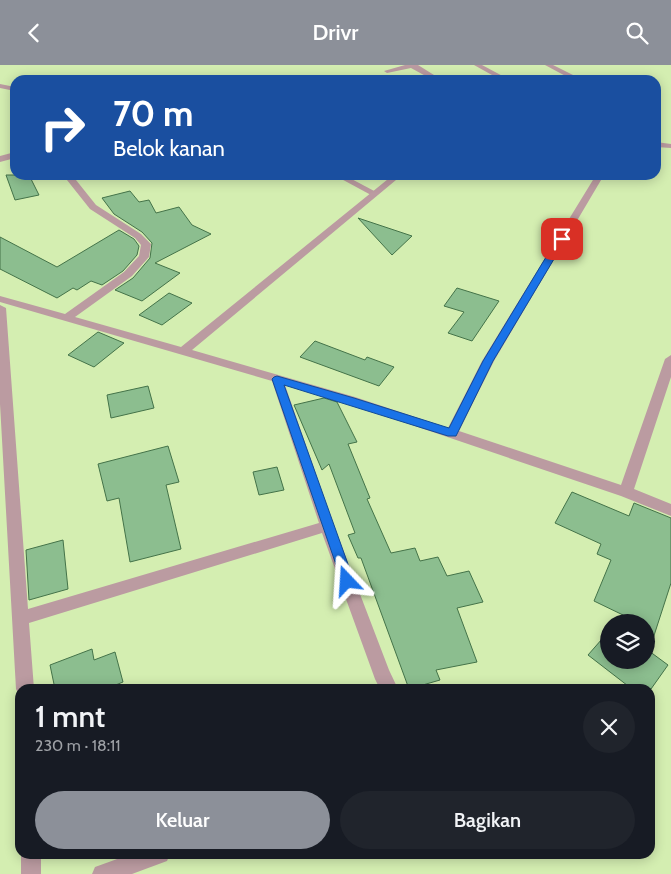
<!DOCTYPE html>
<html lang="id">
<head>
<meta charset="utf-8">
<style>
  :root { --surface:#171b24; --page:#20242c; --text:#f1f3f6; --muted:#9ea1a6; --accent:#8c9099 }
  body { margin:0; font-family:Cabin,sans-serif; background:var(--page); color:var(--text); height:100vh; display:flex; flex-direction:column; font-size:19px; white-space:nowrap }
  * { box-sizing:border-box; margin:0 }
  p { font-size:16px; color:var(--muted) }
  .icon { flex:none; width:28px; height:28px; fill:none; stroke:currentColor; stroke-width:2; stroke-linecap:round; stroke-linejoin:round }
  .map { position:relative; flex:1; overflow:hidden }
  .panel { position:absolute; left:15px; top:619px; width:640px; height:175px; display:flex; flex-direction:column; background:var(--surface); border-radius:15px; box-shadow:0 2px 12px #0003 }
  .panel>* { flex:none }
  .top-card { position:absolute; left:10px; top:10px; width:651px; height:105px; border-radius:15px; box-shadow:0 2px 12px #0003; background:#1a4fa0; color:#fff; overflow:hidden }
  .fabs { position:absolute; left:600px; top:549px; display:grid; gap:10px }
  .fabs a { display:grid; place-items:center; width:55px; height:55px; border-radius:50%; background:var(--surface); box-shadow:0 2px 12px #0003; font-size:25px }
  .pin { position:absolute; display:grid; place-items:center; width:42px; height:42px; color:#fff; margin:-21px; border-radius:10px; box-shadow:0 2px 8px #0006 }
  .me { position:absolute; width:55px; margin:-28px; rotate:340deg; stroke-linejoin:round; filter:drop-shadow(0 0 4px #0008) }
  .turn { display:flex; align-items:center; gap:18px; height:105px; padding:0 20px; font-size:22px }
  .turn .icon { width:65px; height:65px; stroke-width:2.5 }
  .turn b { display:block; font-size:35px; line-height:42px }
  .round { display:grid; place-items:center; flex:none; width:52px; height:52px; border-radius:26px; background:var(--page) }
  .summary { display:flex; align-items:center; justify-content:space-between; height:85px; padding:0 20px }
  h1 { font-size:30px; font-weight:600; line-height:38px }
  .action { display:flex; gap:10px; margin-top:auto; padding:10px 20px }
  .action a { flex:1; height:58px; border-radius:30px; background:var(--accent); color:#fff; font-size:20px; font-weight:600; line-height:58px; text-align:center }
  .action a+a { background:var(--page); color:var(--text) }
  header { display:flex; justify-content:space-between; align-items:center; height:65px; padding:0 20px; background:var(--accent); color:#fff; font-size:22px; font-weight:600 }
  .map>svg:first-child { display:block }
  .building { fill:#8cbe8f; stroke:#447349 }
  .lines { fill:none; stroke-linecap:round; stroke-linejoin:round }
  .service { fill:#bb9ba1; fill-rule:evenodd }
  .minor { fill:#bb9ba1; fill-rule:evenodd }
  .route { fill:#1a73e8; stroke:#114b97 }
</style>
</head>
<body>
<header><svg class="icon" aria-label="back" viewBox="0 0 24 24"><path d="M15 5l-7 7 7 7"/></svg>Drivr<svg class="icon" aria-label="search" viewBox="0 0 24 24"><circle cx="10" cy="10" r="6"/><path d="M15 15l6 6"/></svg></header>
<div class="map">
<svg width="671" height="809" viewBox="0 0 671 809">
  <rect width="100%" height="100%" fill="#d4eeb1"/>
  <g class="building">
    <polygon points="6,110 29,110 39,130 15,135"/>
    <polygon points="130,126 139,137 149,135 156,148 179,142 192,160 211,169 155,198 180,208 142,236 115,225 133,213 150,193 152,178 142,167 114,149 102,133"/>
    <polygon points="358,153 412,171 392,190"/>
    <polygon points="119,165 134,174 139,181 137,190 123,206 102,220 91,216 77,225 73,223 57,233 0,204 0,172 57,202"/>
    <polygon points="457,223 499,236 472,276 448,268 464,247 444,241"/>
    <polygon points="169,228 192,238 162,260 139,250"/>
    <polygon points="98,267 124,278 94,302 68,290"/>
    <polygon points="315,276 365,295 367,292 394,302 379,321 300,292"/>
    <polygon points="148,321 154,343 111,353 107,330"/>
    <polygon points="324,333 337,337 357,377 348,379 370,433 367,434 391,488 415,483 420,496 438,492 447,511 469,506 483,537 457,543 477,597 436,605 440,615 409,624 361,493 358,493 348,470 355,468 329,399 322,405 294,340"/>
    <polygon points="168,381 179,417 166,420 181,484 130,497 119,433 107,436 98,399"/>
    <polygon points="277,402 284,425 259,430 253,407"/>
    <polygon points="572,427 629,451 634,438 671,453 671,518 649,586 668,600 651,624 632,624 588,590 609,566 609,595 646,595 646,558 616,558 623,550 594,536 611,495 597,489 601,479 555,458"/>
    <polygon points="63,475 68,524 29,535 26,485"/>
    <polygon points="92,584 94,595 115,587 123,617 106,624 55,624 50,600"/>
  </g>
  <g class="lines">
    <polygon class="service" points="334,110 344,110 378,128 371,130"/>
    <g class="minor">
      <polygon points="405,0 418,0 442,15 433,15 411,3 387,8 384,6"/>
      <polygon points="474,0 482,0 510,15 501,15"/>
      <polygon points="545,0 553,0 583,15 573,15"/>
      <polygon points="0,19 15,22 15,26 0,23"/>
      <polygon points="656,77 671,79 671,83 656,82"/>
      <polygon points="15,87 15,93 0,97 0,91"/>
      <polygon points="63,110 72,110 96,140 141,169 151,179 149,192 132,211 75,252 181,282 393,110 402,110 192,285 355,332 448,363 482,296 596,110 604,110 494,296 459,366 621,420 665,294 671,290 671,312 634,424 671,439 671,451 621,431 347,338 285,320 334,461 389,605 398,624 380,624 375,614 322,468 29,558 34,624 20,624 19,630 16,624 0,339 0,240 6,243 28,544 319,458 272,316 0,237 0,231 65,249 124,207 139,191 141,180 135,173 90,144"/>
      <rect x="21" y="789" width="20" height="20"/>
      <polygon points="131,789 170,789 167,796 132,809 92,809 95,802"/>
    </g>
  </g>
  <polygon class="route" points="562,171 566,174 493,296 456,371 448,371 284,320 354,516 352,520 347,521 343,520 272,314 274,312 277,311 354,333 449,363 483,296 557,174"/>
</svg>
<div class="fabs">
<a><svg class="icon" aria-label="layers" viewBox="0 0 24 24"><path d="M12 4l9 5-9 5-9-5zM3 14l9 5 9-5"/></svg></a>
</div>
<div class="pin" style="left:562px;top:174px;background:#d93025"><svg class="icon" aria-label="arrive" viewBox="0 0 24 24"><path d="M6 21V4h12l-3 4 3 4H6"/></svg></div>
<svg class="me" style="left:347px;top:516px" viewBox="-20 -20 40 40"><path d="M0-17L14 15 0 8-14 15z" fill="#1a73e8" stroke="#fff" stroke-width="4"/></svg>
<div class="top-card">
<div class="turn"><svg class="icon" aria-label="right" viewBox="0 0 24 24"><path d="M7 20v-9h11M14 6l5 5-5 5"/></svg><div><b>70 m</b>Belok kanan</div></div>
</div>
<section class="panel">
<div class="summary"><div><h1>1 mnt</h1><p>230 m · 18:11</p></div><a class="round"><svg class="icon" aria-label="close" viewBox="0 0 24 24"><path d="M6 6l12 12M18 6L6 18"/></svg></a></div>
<div class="action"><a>Keluar</a><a>Bagikan</a></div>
</section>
</div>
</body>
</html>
